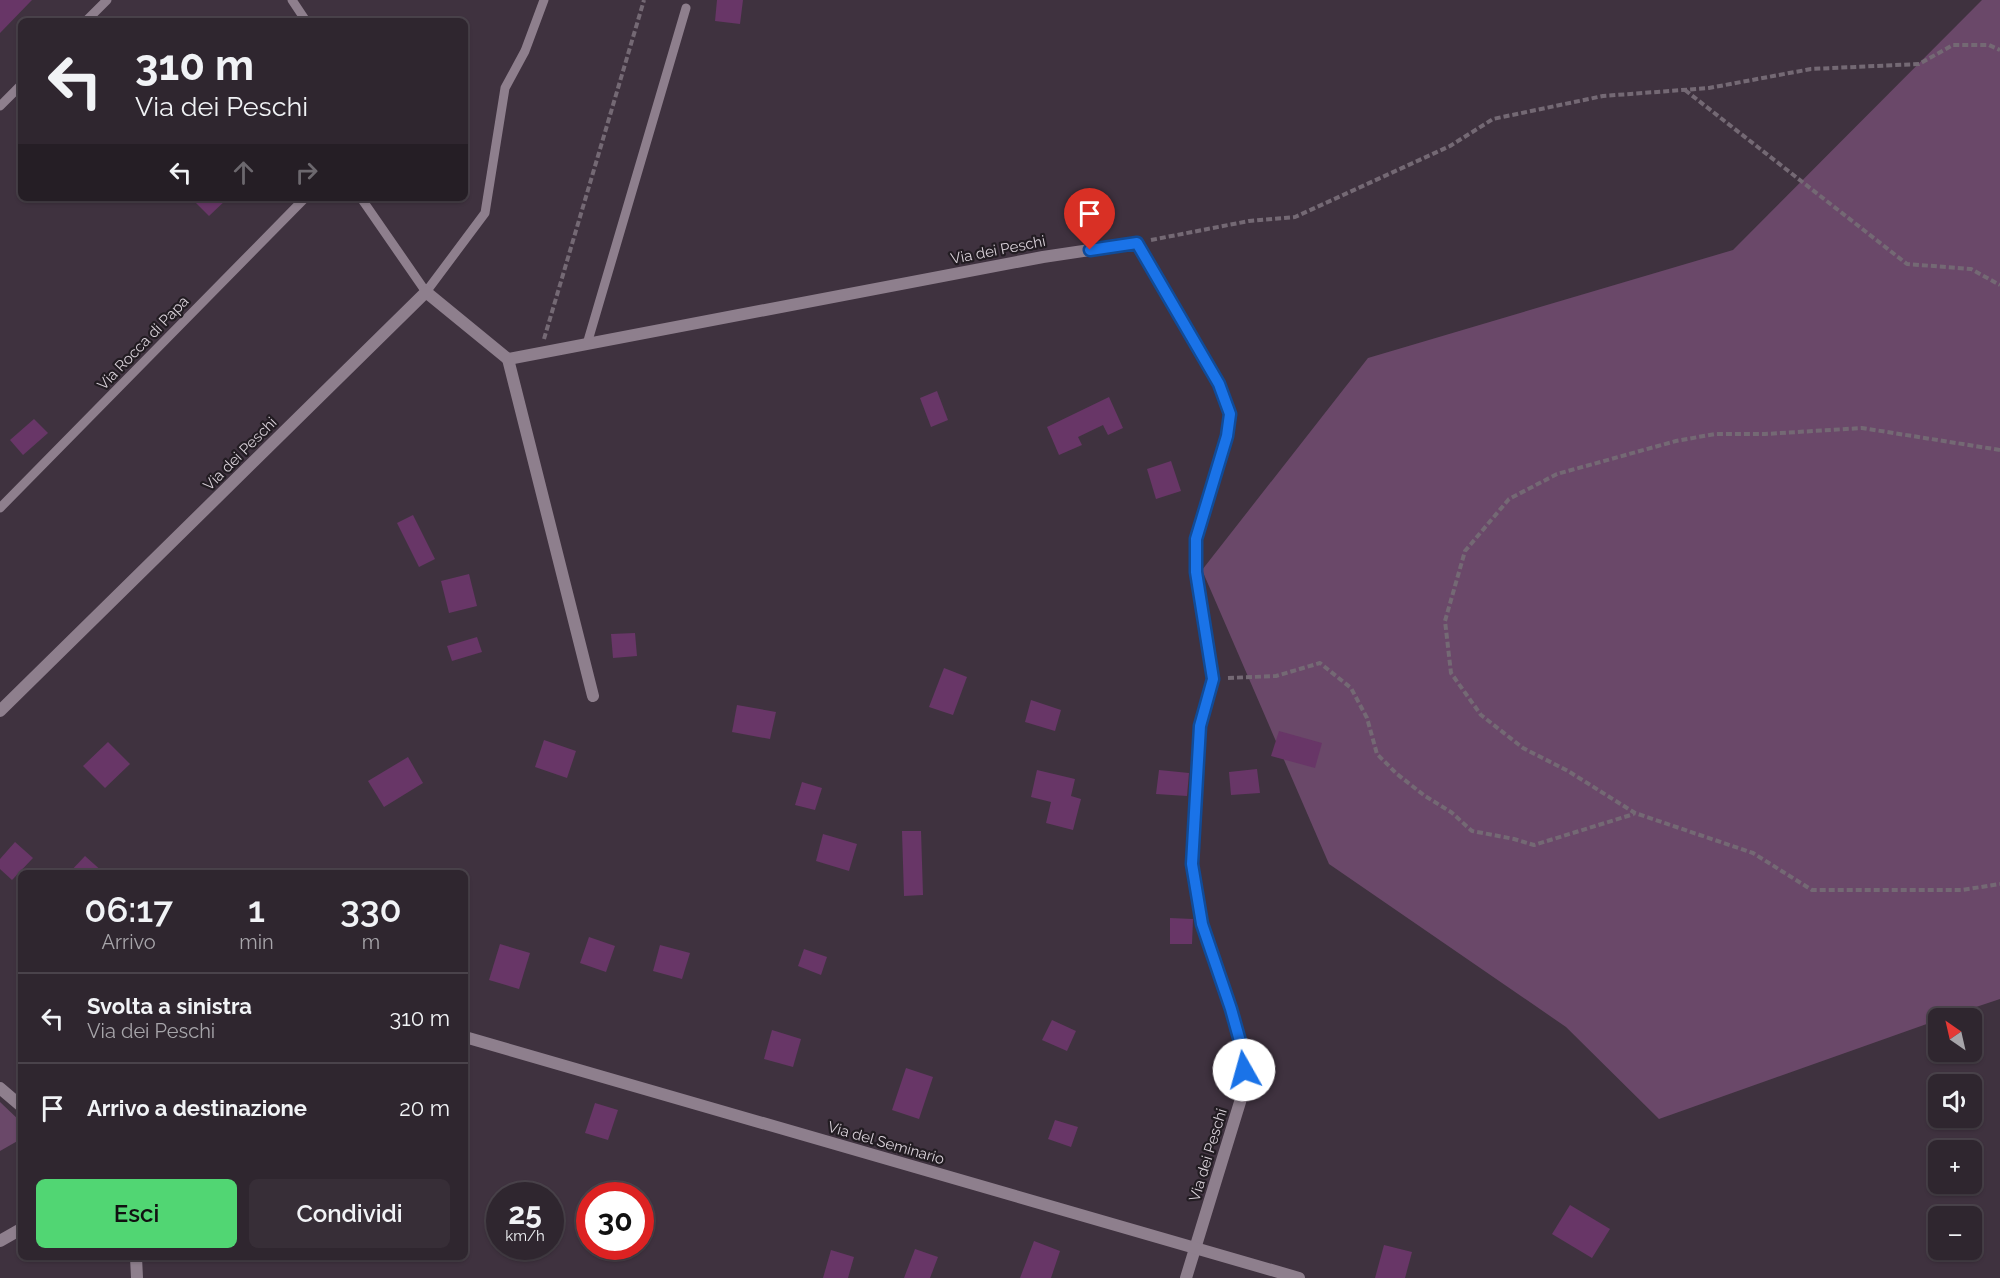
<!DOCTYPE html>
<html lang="it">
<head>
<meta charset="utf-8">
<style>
  :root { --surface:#2f262f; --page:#372e37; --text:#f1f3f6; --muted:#a7a5aa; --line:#4a434b; --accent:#51d673 }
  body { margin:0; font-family:Raleway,sans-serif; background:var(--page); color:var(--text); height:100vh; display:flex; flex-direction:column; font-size:22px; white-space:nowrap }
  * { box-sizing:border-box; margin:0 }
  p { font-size:20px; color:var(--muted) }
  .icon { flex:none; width:33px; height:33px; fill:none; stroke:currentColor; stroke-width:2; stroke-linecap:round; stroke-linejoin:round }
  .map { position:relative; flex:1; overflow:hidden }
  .details { position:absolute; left:18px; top:870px; width:450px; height:390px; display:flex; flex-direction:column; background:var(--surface); border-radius:9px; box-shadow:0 2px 4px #0004,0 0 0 2px var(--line) }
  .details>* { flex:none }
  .banner { position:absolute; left:18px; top:18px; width:450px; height:183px; border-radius:9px; box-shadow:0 2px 4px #0004,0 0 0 2px var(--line); background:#2f262f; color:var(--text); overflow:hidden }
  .needle { width:39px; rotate:326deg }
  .controls { position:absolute; left:1928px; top:1008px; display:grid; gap:12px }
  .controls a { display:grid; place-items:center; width:54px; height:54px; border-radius:9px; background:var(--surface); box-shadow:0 2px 4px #0004,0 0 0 2px var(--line); font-size:30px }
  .speed { position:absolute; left:486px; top:1182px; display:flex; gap:12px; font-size:30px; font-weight:700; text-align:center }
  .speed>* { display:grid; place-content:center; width:78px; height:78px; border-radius:50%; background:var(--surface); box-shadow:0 2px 4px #0004,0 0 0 2px var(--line); line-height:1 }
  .speed small { font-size:15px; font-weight:400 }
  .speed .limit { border:9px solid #d22; background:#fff; color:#111 }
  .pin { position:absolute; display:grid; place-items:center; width:51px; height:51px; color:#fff; margin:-62px -26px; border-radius:50% 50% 50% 0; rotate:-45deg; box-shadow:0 0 6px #0007 }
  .pin .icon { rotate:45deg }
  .me { position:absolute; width:66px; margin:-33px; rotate:353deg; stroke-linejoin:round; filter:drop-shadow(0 0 4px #0008) }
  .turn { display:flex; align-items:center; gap:21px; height:126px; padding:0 18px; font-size:27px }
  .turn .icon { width:78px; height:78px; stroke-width:2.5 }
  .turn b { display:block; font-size:42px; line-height:51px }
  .lanes { display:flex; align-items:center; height:57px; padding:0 18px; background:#0003; justify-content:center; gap:30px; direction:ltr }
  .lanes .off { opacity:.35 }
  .eta { display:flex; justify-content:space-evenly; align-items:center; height:102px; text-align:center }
  .eta b { font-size:36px; font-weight:600; line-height:42px }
  .cta { display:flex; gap:12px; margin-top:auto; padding:12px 18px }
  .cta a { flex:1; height:69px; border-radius:9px; background:var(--accent); color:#111; font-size:24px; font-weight:600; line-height:69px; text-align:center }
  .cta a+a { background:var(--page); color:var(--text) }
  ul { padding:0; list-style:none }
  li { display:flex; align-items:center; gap:18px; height:90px; padding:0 18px; border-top:2px solid var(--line) }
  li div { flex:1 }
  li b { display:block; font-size:22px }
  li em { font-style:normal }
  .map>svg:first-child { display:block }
  .green { fill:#6a4869 }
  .building { fill:#683667 }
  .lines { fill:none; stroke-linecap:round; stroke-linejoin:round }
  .path { stroke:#746974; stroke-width:4; stroke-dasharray:6 3; stroke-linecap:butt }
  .service { stroke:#8e7f8d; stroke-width:9 }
  .minor { stroke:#8e7f8d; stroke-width:12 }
  .route-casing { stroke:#114b97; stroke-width:15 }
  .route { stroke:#1a73e8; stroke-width:10 }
  .labels { text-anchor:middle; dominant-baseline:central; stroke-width:4.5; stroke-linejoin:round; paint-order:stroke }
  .street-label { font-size:15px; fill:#d9d1d9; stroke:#221c22 }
</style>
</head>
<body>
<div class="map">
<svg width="2000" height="1278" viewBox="0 0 2000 1278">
  <rect width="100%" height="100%" fill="#3f323f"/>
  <g class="green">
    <polygon points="1982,0 2000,0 2000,999 1943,1018 1938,1018 1938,1020 1659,1119 1566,1027 1329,864 1202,570 1368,358 1733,250"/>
    <polygon points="0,1102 21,1122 21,1139 0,1151"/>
  </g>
  <g class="building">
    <polygon points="0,0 32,0 0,33"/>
    <polygon points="717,0 743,0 740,24 715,21"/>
    <polygon points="191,198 228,198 209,216"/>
    <polygon points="937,391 948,420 931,427 920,398"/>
    <polygon points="1109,397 1123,428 1108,435 1103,425 1078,437 1082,445 1059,455 1047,427"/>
    <polygon points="34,419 48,433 23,455 10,440"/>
    <polygon points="1171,461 1181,491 1156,499 1147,469"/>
    <polygon points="413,515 435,559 419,567 397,523"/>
    <polygon points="469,574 477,606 449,613 441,581"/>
    <polygon points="635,633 637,656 613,658 611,634"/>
    <polygon points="477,637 482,652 452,661 447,646"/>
    <polygon points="944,668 967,677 953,715 929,707"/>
    <polygon points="1031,700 1061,710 1055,731 1025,722"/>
    <polygon points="737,705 776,712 770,739 732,732"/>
    <polygon points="1279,731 1322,743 1315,768 1271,756"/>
    <polygon points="544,740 576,751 567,778 535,767"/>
    <polygon points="108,742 130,764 105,788 83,766"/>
    <polygon points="408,757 423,783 384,807 368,781"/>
    <polygon points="1257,769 1260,793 1231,795 1229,772"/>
    <polygon points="1037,770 1075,779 1071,796 1081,799 1073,830 1046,823 1051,802 1031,797"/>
    <polygon points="1159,770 1189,773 1187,796 1156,794"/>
    <polygon points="802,782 822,788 815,810 795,805"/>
    <polygon points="902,831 921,831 923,895 904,896"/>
    <polygon points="823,834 857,844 849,871 816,861"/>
    <polygon points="15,842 33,858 12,880 0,869 0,859"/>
    <polygon points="85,856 104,873 69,873"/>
    <polygon points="1170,918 1193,919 1192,944 1170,944"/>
    <polygon points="589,937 615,946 606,972 580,963"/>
    <polygon points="500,944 530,953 519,989 489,980"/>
    <polygon points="660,945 690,953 682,979 653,971"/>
    <polygon points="804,949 827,957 821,975 798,966"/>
    <polygon points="1052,1020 1076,1031 1067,1051 1042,1040"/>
    <polygon points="772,1030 801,1039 793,1067 764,1059"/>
    <polygon points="906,1068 933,1077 919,1119 892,1110"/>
    <polygon points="595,1103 618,1110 608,1140 585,1133"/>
    <polygon points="1055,1120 1078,1127 1071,1147 1048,1139"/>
    <polygon points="1570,1205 1610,1229 1592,1258 1552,1234"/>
    <polygon points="1034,1241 1060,1251 1051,1278 1020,1278"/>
    <polygon points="1384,1245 1412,1252 1405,1278 1375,1278"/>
    <polygon points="915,1249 938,1257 930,1278 904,1278"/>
    <polygon points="831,1250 854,1257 848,1278 823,1278"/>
  </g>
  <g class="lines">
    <g class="path">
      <polyline points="1685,90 1907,264 1971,269 2000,285"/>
      <polyline points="1151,240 1249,221 1295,217 1450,146 1493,119 1603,96 1709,88 1811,69 1919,64 1953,45 1989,45 2000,50"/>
      <polyline points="544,339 644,0"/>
      <polyline points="2000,450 1862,428 1765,434 1715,434 1676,441 1557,474 1509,499 1465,551 1445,621 1451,673 1481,715 1523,748 1568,771 1635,813 1753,853 1812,890 1962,890 2000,884"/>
      <polyline points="1228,678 1276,676 1320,663 1351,688 1367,718 1377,754 1397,774 1425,796 1451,812 1472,831 1514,839 1534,845 1634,814"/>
    </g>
    <g class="service">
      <polyline points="292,0 306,21"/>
      <polyline points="86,21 107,0"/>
      <polyline points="0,106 21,85"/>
      <polyline points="361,198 426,292 485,213 505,88 525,51 544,0"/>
      <polyline points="587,344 686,8"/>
      <polyline points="0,508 305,198"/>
    </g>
    <g class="minor">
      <polyline points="508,359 593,696"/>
      <polyline points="0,711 426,292 508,359 1043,257 1137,243 1219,384 1230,413 1227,436 1196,539 1196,572 1213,679 1200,726 1192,864 1202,924 1231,1009 1243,1051 1244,1089 1186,1278"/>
      <polyline points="465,1037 1299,1278"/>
      <polyline points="0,1088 21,1106"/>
      <polyline points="0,1241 21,1229"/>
      <polyline points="136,1257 137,1278"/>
    </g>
  </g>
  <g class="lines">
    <defs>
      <polyline id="route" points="1090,250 1137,243 1219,384 1230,414 1227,436 1196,539 1196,572 1213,679 1200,726 1192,864 1202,924 1231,1009 1243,1052 1244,1070"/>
    </defs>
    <use href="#route" class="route-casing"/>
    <use href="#route" class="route"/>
  </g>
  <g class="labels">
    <g class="street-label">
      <text transform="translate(998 250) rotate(-11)">Via dei Peschi</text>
      <text transform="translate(143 343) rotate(-46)">Via Rocca di Papa</text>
      <text transform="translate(240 454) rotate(-45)">Via dei Peschi</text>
      <text transform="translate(886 1143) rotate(16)">Via del Seminario</text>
      <text transform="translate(1208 1155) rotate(-73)">Via dei Peschi</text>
    </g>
  </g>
</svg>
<div class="controls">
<a><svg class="needle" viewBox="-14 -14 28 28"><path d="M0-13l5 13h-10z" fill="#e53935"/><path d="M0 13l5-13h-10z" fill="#a7a5aa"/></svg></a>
<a><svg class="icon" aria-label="sound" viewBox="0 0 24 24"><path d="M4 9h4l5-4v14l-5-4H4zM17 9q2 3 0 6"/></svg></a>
<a>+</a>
<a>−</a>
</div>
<div class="speed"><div>25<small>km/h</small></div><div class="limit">30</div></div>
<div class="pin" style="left:1090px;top:250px;background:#d93025"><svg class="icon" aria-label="arrive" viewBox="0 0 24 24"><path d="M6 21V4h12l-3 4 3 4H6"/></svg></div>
<svg class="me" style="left:1244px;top:1070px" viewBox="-20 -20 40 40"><circle r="19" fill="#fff"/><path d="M0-13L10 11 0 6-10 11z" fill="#1a73e8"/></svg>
<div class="banner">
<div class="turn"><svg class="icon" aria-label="left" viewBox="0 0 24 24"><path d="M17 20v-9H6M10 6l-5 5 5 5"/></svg><div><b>310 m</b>Via dei Peschi</div></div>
<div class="lanes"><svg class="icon" aria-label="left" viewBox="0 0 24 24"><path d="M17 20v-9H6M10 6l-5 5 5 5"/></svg><svg class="icon off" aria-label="ahead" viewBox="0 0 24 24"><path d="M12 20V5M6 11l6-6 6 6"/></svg><svg class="icon off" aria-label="right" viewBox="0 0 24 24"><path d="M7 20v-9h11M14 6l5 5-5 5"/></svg></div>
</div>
<section class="details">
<div class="eta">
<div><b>06:17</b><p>Arrivo</p></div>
<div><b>1</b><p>min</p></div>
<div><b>330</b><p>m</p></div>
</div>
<ul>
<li><svg class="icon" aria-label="left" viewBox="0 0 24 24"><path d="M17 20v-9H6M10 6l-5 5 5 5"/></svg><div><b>Svolta a sinistra</b><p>Via dei Peschi</p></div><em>310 m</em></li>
<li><svg class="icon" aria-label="arrive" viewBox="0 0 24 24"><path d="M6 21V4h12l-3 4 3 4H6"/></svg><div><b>Arrivo a destinazione</b></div><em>20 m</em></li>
</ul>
<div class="cta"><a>Esci</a><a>Condividi</a></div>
</section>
</div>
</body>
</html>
